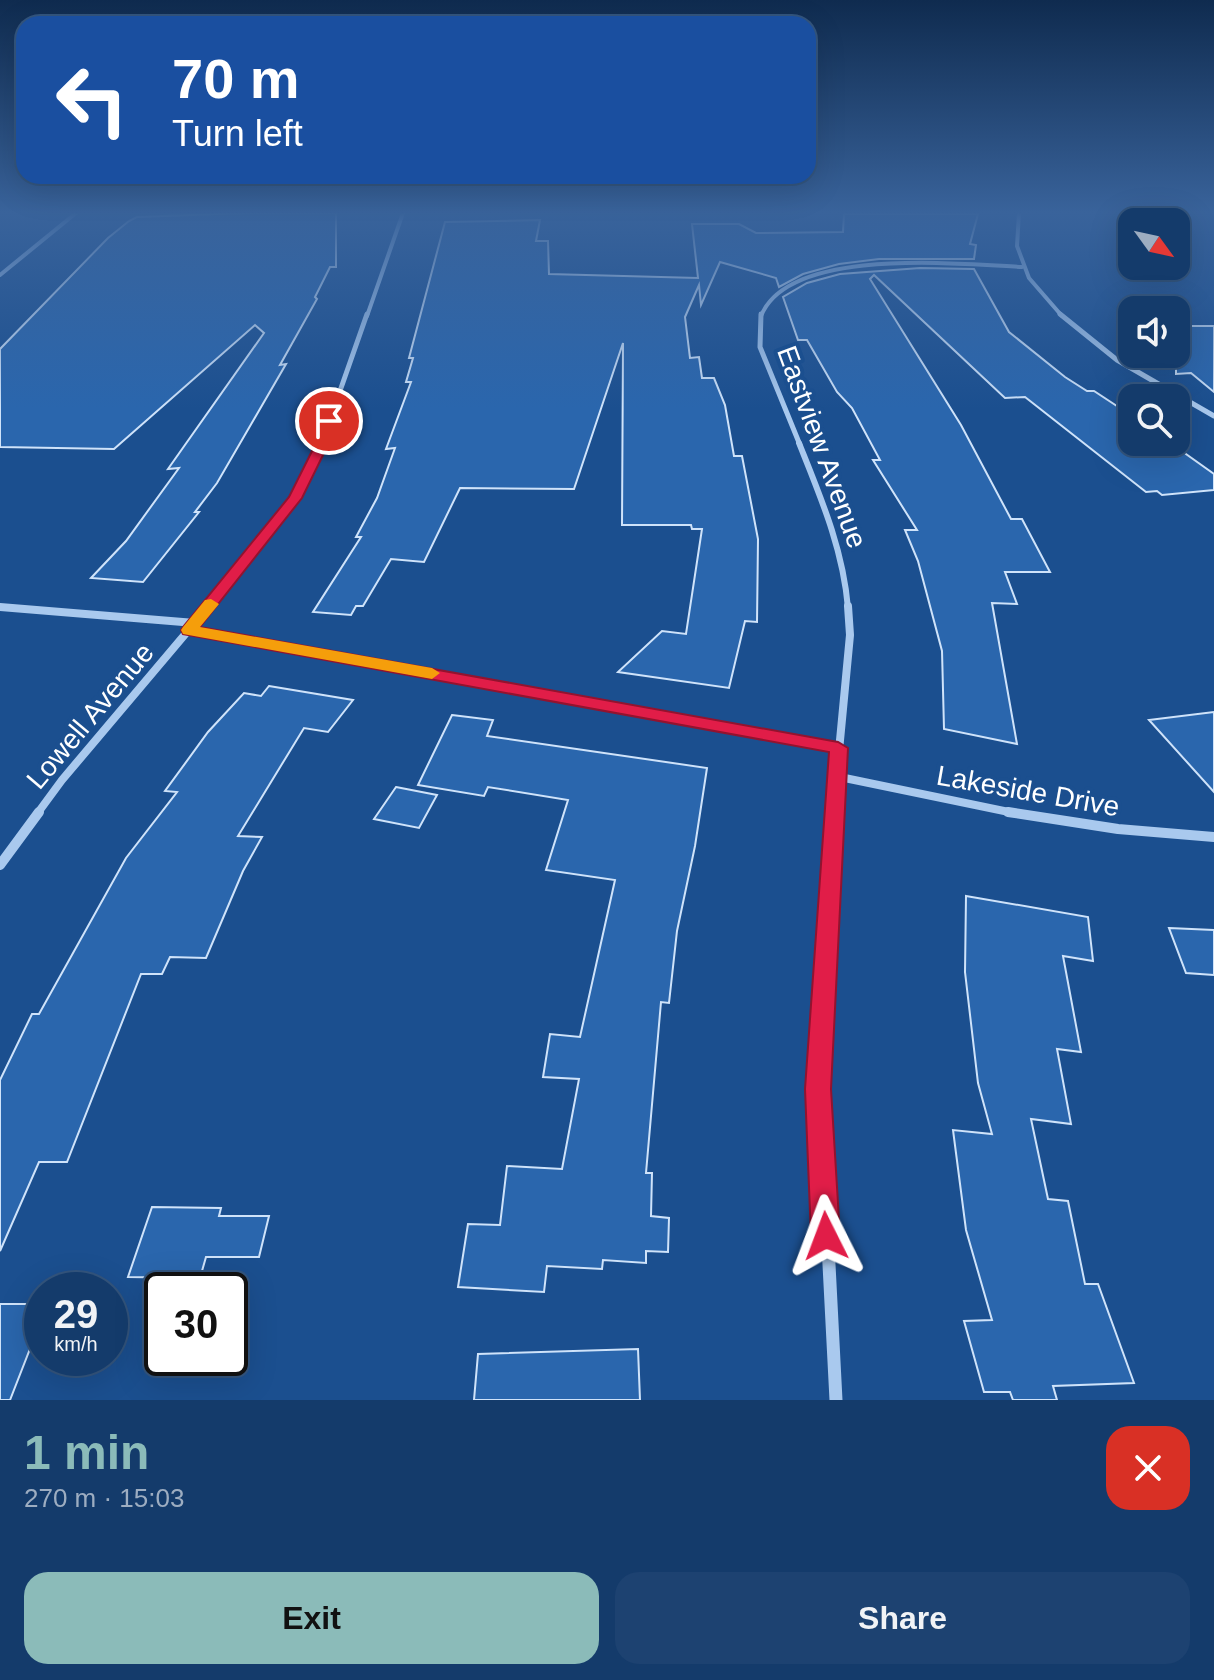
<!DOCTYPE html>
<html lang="en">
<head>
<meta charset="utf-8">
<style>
  :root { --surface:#143b6b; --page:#1d4271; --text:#f1f3f6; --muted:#9dadc1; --line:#33557e; --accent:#8bbbb9 }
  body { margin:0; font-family:Helvetica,sans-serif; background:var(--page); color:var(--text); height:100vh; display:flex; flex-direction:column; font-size:30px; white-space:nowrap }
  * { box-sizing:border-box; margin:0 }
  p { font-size:26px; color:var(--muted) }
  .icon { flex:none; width:44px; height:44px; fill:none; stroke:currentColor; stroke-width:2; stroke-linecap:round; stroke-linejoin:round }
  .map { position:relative; height:1400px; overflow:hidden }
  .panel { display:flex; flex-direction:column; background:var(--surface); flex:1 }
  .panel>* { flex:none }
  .hud { position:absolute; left:16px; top:16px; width:800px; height:168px; border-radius:24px; box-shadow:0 8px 32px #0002,0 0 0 2px var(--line); background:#1a4fa0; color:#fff; overflow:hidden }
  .needle { width:52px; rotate:123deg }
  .tools { position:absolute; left:1118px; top:208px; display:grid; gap:16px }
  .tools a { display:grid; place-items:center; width:72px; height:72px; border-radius:16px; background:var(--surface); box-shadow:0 8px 32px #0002,0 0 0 2px var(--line); font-size:40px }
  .speed { position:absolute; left:24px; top:1272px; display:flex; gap:16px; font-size:40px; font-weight:700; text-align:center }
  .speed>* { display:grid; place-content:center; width:104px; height:104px; border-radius:50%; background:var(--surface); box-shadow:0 8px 32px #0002,0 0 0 2px var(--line); line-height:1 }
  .speed small { font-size:20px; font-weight:400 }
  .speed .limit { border:4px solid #111; border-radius:12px; background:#fff; color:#111 }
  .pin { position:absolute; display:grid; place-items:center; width:68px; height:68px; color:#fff; margin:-34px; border:4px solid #fff; border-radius:50%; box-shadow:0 2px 8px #0007 }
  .me { position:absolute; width:88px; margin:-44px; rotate:357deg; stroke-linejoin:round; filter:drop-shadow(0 0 6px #0008) }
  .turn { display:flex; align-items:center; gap:28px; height:168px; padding:0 24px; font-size:36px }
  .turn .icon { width:104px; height:104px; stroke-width:2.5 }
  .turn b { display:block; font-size:56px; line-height:68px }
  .round { display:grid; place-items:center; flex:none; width:84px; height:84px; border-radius:24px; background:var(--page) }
  .overview { display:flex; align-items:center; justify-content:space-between; height:136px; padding:0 24px }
  h1 { font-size:48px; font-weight:700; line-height:60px; color:var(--accent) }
  .cta { display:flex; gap:16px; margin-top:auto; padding:16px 24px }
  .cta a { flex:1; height:92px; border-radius:24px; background:var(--accent); color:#111; font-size:32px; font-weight:700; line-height:92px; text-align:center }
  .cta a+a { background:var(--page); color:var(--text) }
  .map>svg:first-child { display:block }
  .building { fill:#2a66ad; stroke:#cfe3fa; stroke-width:2 }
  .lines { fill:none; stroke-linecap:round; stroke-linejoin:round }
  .lane { stroke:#a9c9ee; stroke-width:6 }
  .street-far5 { stroke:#a9c9ee; stroke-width:4 }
  .street-far4 { stroke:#a9c9ee; stroke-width:5 }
  .street-far3 { stroke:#a9c9ee; stroke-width:6 }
  .street-far2 { stroke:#a9c9ee; stroke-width:8 }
  .street-far1 { stroke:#a9c9ee; stroke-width:10 }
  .street { stroke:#a9c9ee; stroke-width:13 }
  .route { fill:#e11d48; stroke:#92132f; stroke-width:2 }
  .slow { fill:#f59e0b }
  .labels { text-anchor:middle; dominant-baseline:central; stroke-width:8; stroke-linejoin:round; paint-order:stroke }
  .street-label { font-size:28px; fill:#fff; stroke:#1b4f8f }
</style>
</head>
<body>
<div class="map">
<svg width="1214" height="1400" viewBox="0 0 1214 1400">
  <rect width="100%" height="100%" fill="#1b4f8f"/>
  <g class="building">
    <polygon points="245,213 336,213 336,267 330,267 315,297 317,299 280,365 286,364 217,483 195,512 199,512 143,582 91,578 126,541 179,468 168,469 264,333 255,325 114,449 0,447 0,349 108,238 129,221 137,217"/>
    <polygon points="844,214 978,214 970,244 976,245 974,259 879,259 839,264 803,274 779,287 776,278 720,262 701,305 699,285 685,317 690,358 699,357 702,378 714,378 725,405 734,456 742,456 758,539 757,622 745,621 729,688 618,672 662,631 686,634 702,529 692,529 691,525 622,525 623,343 574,489 460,488 424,562 391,559 363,606 356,606 351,615 313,612 361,537 356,537 377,498 395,448 386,449 411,382 406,382 413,358 409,358 445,222 540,220 536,241 548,241 549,274 698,278 692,224 739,224 756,233 843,232"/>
    <polygon points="920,268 974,269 1009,332 1065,377 1087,391 1094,391 1132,416 1132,442 1169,442 1214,474 1214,490 1162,495 1157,491 1146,492 1025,397 1005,398 874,275 870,279 961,425 1011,519 1022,519 1050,572 1005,572 1017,604 992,603 1017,744 944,729 942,651 918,561 905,530 917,530 873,460 880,460 852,408 837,392 807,340 798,340 783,297 807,283 840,274"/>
    <polygon points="1176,326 1214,326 1214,392 1191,373 1176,374"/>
    <polygon points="269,686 353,700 328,732 304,728 238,836 262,837 243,871 206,958 170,957 162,974 141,974 67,1162 39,1162 0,1251 0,1080 32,1014 39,1014 126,858 177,792 165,791 208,732 244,693 261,696"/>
    <polygon points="1214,712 1214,792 1149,720"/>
    <polygon points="452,715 493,720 487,736 707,768 695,846 677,931 669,1003 661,1002 646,1173 652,1173 651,1216 669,1218 668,1252 646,1251 646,1263 603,1260 602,1269 547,1266 544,1292 458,1287 468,1224 500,1225 507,1166 562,1169 579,1079 543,1077 550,1034 580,1037 615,880 546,870 568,800 488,787 484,796 418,785"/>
    <polygon points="396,787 437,795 419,828 374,819"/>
    <polygon points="966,896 1088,917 1093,961 1063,956 1081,1052 1057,1049 1071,1124 1031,1119 1048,1199 1068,1201 1085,1284 1098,1284 1134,1383 1053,1386 1057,1400 1013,1400 1010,1392 984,1392 964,1321 992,1320 966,1230 953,1130 992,1134 978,1083 965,972"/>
    <polygon points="1169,928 1214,930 1214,975 1186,973"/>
    <polygon points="152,1207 221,1208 219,1216 269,1216 259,1257 206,1257 200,1278 128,1277"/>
    <polygon points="0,1304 42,1304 42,1318 10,1400 0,1400"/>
    <polygon points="638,1349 640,1400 474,1400 478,1354"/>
  </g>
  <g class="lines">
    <polyline class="lane" points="189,630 838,748"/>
    <g class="street-far5">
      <polyline points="1019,213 1017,246 1029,278 1062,316"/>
      <polyline points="0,275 76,213"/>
      <polyline points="367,316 403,213"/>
      <path d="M761,316C789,246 960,264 1022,267"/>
    </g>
    <g class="street-far4">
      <polyline points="761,314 760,347 800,445"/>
      <polyline points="1060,314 1117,360 1214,416"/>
      <polyline points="321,445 367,314"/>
    </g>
    <g class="street-far3">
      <path d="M799,443C821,498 843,549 848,608"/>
      <polyline points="0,607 15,608"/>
      <polyline points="207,608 295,498 322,443"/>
    </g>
    <g class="street-far2">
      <polyline points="0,607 195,623"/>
      <polyline points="835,776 1019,814"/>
      <polyline points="37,814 62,780 209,606"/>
      <polyline points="833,814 850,635 848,606"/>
    </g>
    <g class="street-far1">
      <polyline points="1008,812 1118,829 1214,837"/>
      <polyline points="0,865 39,812"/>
      <polyline points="819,1073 833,812"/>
    </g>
    <polyline class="street" points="819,1071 836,1400"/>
  </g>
  <linearGradient id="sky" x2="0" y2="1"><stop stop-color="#0f2b4f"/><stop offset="0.52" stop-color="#39639b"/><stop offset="1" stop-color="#39639b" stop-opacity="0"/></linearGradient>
  <rect width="1214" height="409" fill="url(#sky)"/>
  <polygon class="route" points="329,417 335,421 325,451 302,498 200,627 838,742 848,748 831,1089 840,1236 836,1246 826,1250 815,1246 811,1236 805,1089 829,752 183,634 181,630 183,627 289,497 312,451 323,421"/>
  <polygon class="slow" points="211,599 219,604 200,627 432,668 440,673 432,679 183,634 181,630 183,627 205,600"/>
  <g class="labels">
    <g class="street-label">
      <text transform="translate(822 447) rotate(70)">Eastview Avenue</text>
      <text transform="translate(90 716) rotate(-50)">Lowell Avenue</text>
      <text transform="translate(1028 791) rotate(10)">Lakeside Drive</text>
    </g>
  </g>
</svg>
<div class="tools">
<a><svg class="needle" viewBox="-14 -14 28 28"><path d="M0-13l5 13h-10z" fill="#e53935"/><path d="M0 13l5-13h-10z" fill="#9dadc1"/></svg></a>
<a><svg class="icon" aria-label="sound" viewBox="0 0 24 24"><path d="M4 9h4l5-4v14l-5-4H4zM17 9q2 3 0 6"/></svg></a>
<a><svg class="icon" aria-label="search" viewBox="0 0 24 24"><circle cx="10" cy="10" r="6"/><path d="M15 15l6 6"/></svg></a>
</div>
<div class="speed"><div>29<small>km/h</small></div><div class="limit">30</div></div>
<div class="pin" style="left:329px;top:421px;background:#d93025"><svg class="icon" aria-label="arrive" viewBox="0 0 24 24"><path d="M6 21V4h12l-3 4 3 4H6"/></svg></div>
<svg class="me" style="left:826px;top:1236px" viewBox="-20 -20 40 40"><path d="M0-17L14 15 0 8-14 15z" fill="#e11d48" stroke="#fff" stroke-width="4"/></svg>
<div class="hud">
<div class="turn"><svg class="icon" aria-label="left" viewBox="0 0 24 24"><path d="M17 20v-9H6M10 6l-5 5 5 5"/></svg><div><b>70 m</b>Turn left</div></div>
</div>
</div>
<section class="panel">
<div class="overview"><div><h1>1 min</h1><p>270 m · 15:03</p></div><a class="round" style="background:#d93025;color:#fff"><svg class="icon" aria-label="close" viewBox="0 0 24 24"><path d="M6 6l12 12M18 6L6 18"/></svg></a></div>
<div class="cta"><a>Exit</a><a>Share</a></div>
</section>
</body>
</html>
